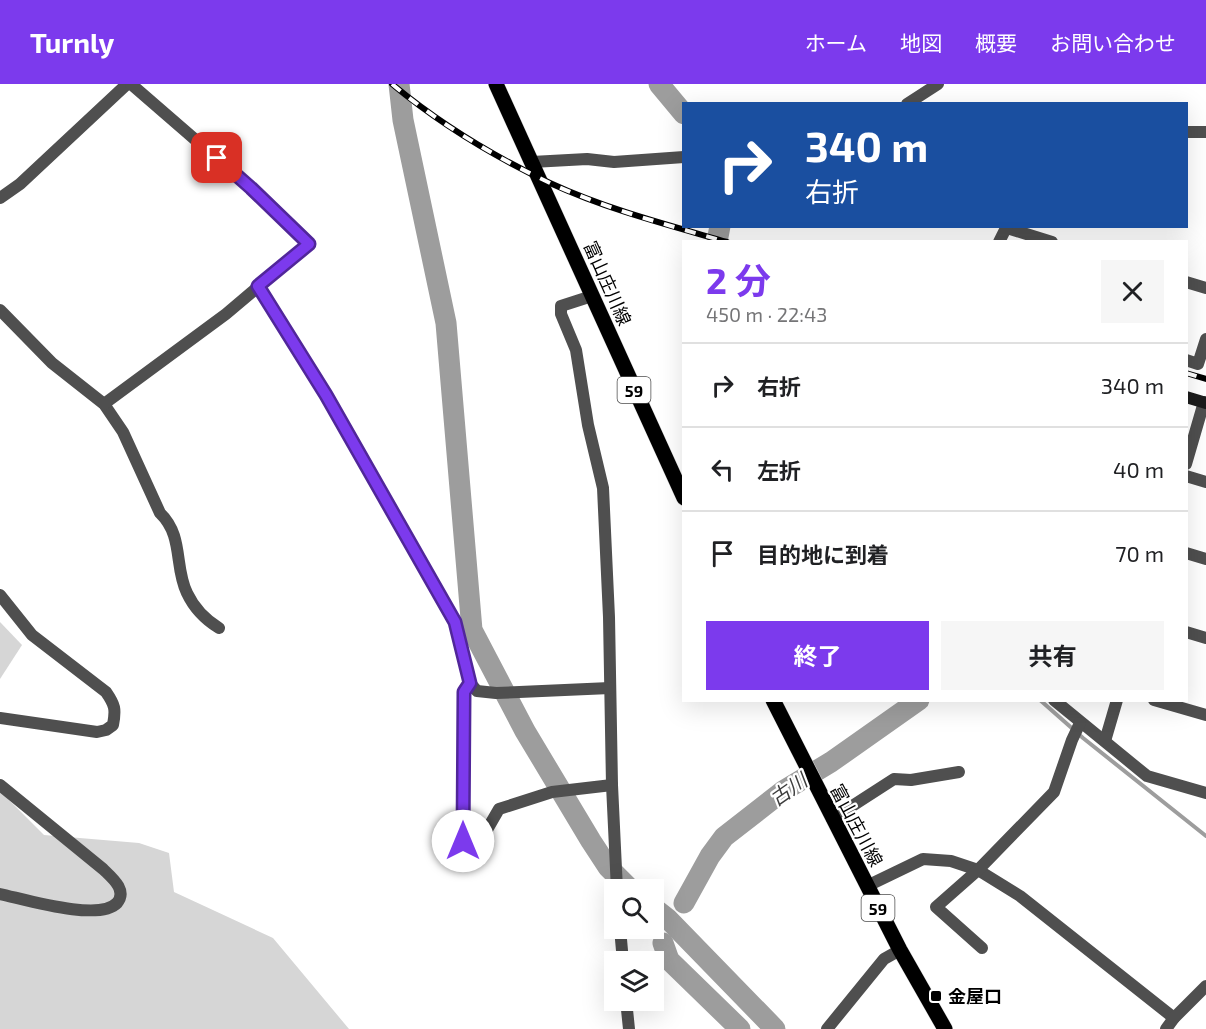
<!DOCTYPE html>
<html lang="ja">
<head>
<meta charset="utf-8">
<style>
  :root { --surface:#fff; --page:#f6f6f6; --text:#202124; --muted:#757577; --line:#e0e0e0; --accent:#7c3aed }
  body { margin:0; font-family:"Exo 2","Noto Sans JP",sans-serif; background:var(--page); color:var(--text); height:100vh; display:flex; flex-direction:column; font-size:22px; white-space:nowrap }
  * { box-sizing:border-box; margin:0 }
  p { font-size:20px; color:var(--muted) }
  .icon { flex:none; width:33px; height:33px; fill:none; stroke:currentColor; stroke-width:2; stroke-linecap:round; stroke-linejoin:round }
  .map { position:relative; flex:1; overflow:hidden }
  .sheet { position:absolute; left:682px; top:156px; width:506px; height:462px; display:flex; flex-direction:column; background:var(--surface); border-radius:0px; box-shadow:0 6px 24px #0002 }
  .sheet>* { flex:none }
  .guide { position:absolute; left:682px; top:18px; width:506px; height:126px; border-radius:0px; box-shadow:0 6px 24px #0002; background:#1a4fa0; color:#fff; overflow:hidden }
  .fabs { position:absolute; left:604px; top:795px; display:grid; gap:12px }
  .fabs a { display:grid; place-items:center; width:60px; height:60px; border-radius:0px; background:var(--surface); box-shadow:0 6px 24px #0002; font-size:30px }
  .pin { position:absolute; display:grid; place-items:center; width:51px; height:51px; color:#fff; margin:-26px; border-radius:12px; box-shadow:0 3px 9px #0006 }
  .me { position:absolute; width:66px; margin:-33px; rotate:0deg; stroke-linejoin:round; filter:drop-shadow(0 0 4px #0008) }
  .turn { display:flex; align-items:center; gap:21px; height:126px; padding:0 24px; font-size:27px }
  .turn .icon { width:78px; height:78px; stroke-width:2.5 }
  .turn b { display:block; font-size:42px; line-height:51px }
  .round { display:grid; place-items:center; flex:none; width:63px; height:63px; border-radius:0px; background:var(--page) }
  .summary { display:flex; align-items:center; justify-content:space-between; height:102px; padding:0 24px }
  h1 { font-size:36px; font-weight:700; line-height:45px; color:var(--accent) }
  .primary-button { display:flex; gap:12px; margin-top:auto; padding:12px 24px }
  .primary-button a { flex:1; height:69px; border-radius:0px; background:var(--accent); color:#fff; font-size:24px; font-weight:700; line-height:69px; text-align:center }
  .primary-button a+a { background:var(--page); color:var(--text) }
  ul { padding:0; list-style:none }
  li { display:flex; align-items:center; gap:18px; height:84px; padding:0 24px; border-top:2px solid var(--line) }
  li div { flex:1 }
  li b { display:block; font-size:22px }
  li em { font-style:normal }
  header { display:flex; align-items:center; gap:36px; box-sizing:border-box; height:84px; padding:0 30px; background:var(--accent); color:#fff }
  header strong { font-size:28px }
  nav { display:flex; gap:33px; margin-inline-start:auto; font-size:21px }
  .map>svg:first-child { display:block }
  .green { fill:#d6d6d6 }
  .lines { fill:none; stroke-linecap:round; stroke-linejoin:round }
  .stream { stroke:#9d9d9d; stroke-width:4 }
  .river { stroke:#9d9d9d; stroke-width:21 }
  .primary-casing { stroke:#dbdbdb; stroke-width:16 }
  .street { stroke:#4f4f4f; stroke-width:12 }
  .secondary { stroke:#1c1c1c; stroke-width:12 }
  .primary { stroke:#000; stroke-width:15 }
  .rail-casing { stroke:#000; stroke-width:6 }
  .rail { stroke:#fff; stroke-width:4; stroke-dasharray:11; stroke-linecap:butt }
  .route-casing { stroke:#51269a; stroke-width:15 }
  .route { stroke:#7c3aed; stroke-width:10 }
  .poi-dot { fill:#000; stroke:#fff; stroke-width:2 }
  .labels { text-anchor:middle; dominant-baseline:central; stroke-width:4.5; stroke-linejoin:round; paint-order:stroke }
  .shield { fill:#fff; stroke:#4c4c4c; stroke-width:1.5 }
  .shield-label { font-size:16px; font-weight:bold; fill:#000 }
  .street-label { font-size:18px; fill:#000; stroke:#fff }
  .poi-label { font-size:18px; font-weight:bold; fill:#000; stroke:#fff; text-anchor:start }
  .water-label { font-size:20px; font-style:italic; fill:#3e3e3e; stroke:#fff }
</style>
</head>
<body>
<header>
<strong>Turnly</strong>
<nav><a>ホーム</a><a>地図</a><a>概要</a><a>お問い合わせ</a></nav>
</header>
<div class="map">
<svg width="1206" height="945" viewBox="0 0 1206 945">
  <rect width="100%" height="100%" fill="#fff"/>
  <g class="green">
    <polygon points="0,538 22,561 0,595"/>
    <polygon points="0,707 44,751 139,759 169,769 174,808 273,854 349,945 0,945"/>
  </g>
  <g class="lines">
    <polyline class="stream" points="1040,616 1083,654 1206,752"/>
    <g class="river">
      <polyline points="399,0 403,36 446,239 472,546 525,647 591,757 608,783 631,806"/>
      <polyline points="659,0 684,30"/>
      <polyline points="717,158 720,142"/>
      <polyline points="684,819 710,772 724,753 783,707 831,678 919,616"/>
      <polyline points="654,824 668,835 775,945"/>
      <polyline points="663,859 669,876 740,945"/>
    </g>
    <defs>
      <g id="primary">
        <polyline points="496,0 684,414"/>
        <polyline points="773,616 900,866 945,945"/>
      </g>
    </defs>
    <use href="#primary" class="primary-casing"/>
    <g class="street">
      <polyline points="907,20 938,0"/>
      <polyline points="1186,48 1206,48"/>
      <polyline points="532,78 587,75 614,78 684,73"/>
      <polyline points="0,114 20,100 127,0"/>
      <polyline points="1007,144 1052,158"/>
      <polyline points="999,158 1007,142"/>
      <polyline points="1186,198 1206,204"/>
      <polyline points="258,202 326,311 455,538 470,599 464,608 463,778"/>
      <polyline points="592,212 561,222 561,230 576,266 588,341 603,404 609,533 612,701 617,806"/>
      <path d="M0,226L52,279L104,320L123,348L160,429C184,452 174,483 187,509C194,524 206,536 219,544"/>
      <polyline points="1186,276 1198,280 1206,255"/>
      <polyline points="104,320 226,230 309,160 251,104 131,0"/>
      <polyline points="1186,380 1204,318"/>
      <polyline points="1186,392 1206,398"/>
      <polyline points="1186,469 1206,475"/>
      <path d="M0,511L32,551L106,608C115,621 116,625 113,641L106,646L97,648L0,634"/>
      <polyline points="1186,548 1206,554"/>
      <polyline points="470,599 477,607 496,609 610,604"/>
      <polyline points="1054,616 1147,692 1206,709"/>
      <polyline points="1154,616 1206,631"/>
      <polyline points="1105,657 1117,616"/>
      <path d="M0,701L103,785C111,793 128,806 117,819C99,838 24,815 0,810"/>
      <polyline points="832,735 894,695 911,696 959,688"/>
      <polyline points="463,778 477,763 499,725 552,708 612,701"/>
      <polyline points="867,802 923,775 951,777 978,786 1020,812 1174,934"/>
      <polyline points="620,844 623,878"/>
      <polyline points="982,864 936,823 978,786 1054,708 1072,656 1080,639"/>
      <polyline points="626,916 629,945"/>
      <polyline points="827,945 884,875 900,866"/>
      <polyline points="1166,945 1174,934 1206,902"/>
    </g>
    <polyline class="secondary" points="1186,313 1206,319"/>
    <use href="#primary" class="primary"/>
    <defs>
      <g id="rail">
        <path d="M392,0C440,40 493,72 550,99C606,125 668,141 727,158"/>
        <polyline points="1186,289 1206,295"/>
      </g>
    </defs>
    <use href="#rail" class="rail-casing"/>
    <use href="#rail" class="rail"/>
  </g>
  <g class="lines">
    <defs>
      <polyline id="route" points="217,74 251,104 309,160 258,202 326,311 455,538 470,599 464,608 463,757"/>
    </defs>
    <use href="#route" class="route-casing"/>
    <use href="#route" class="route"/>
  </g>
  <rect class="poi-dot" x="930" y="906" width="12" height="12" rx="3"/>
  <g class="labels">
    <g class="shield">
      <rect x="617.5" y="293" width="33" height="26" rx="4.5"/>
      <rect x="861.5" y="811" width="33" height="26" rx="4.5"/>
    </g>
    <g class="shield-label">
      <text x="634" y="306">59</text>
      <text x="878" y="824">59</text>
    </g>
    <g class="street-label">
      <text transform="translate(608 199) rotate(66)">富山庄川線</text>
      <text transform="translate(857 741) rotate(62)">富山庄川線</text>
    </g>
    <g class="poi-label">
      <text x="948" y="912">金屋口</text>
    </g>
    <g class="water-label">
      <text transform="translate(788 705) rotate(-35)">古川</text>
    </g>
  </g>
</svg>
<div class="fabs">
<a><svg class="icon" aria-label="search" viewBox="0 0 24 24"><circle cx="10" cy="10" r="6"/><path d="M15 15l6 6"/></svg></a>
<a><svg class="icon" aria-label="layers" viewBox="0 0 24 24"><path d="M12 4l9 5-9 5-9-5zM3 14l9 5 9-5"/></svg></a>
</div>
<div class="pin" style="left:217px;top:74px;background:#d93025"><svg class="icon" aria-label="arrive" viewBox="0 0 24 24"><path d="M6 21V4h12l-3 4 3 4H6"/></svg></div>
<svg class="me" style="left:463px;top:757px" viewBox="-20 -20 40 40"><circle r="19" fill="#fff"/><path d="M0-13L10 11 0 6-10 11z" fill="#7c3aed"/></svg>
<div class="guide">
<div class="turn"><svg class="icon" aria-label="right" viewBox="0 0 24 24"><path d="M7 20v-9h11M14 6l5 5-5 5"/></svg><div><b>340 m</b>右折</div></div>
</div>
<section class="sheet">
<div class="summary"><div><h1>2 分</h1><p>450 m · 22:43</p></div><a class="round"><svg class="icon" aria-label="close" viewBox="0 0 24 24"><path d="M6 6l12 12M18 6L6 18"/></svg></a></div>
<ul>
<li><svg class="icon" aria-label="right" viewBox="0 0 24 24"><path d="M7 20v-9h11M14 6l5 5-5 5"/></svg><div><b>右折</b></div><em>340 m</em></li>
<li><svg class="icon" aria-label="left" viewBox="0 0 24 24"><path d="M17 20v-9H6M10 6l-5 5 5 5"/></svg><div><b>左折</b></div><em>40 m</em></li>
<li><svg class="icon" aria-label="arrive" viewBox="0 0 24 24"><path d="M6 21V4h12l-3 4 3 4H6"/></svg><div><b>目的地に到着</b></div><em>70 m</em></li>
</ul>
<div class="primary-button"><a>終了</a><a>共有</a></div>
</section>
</div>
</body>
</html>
